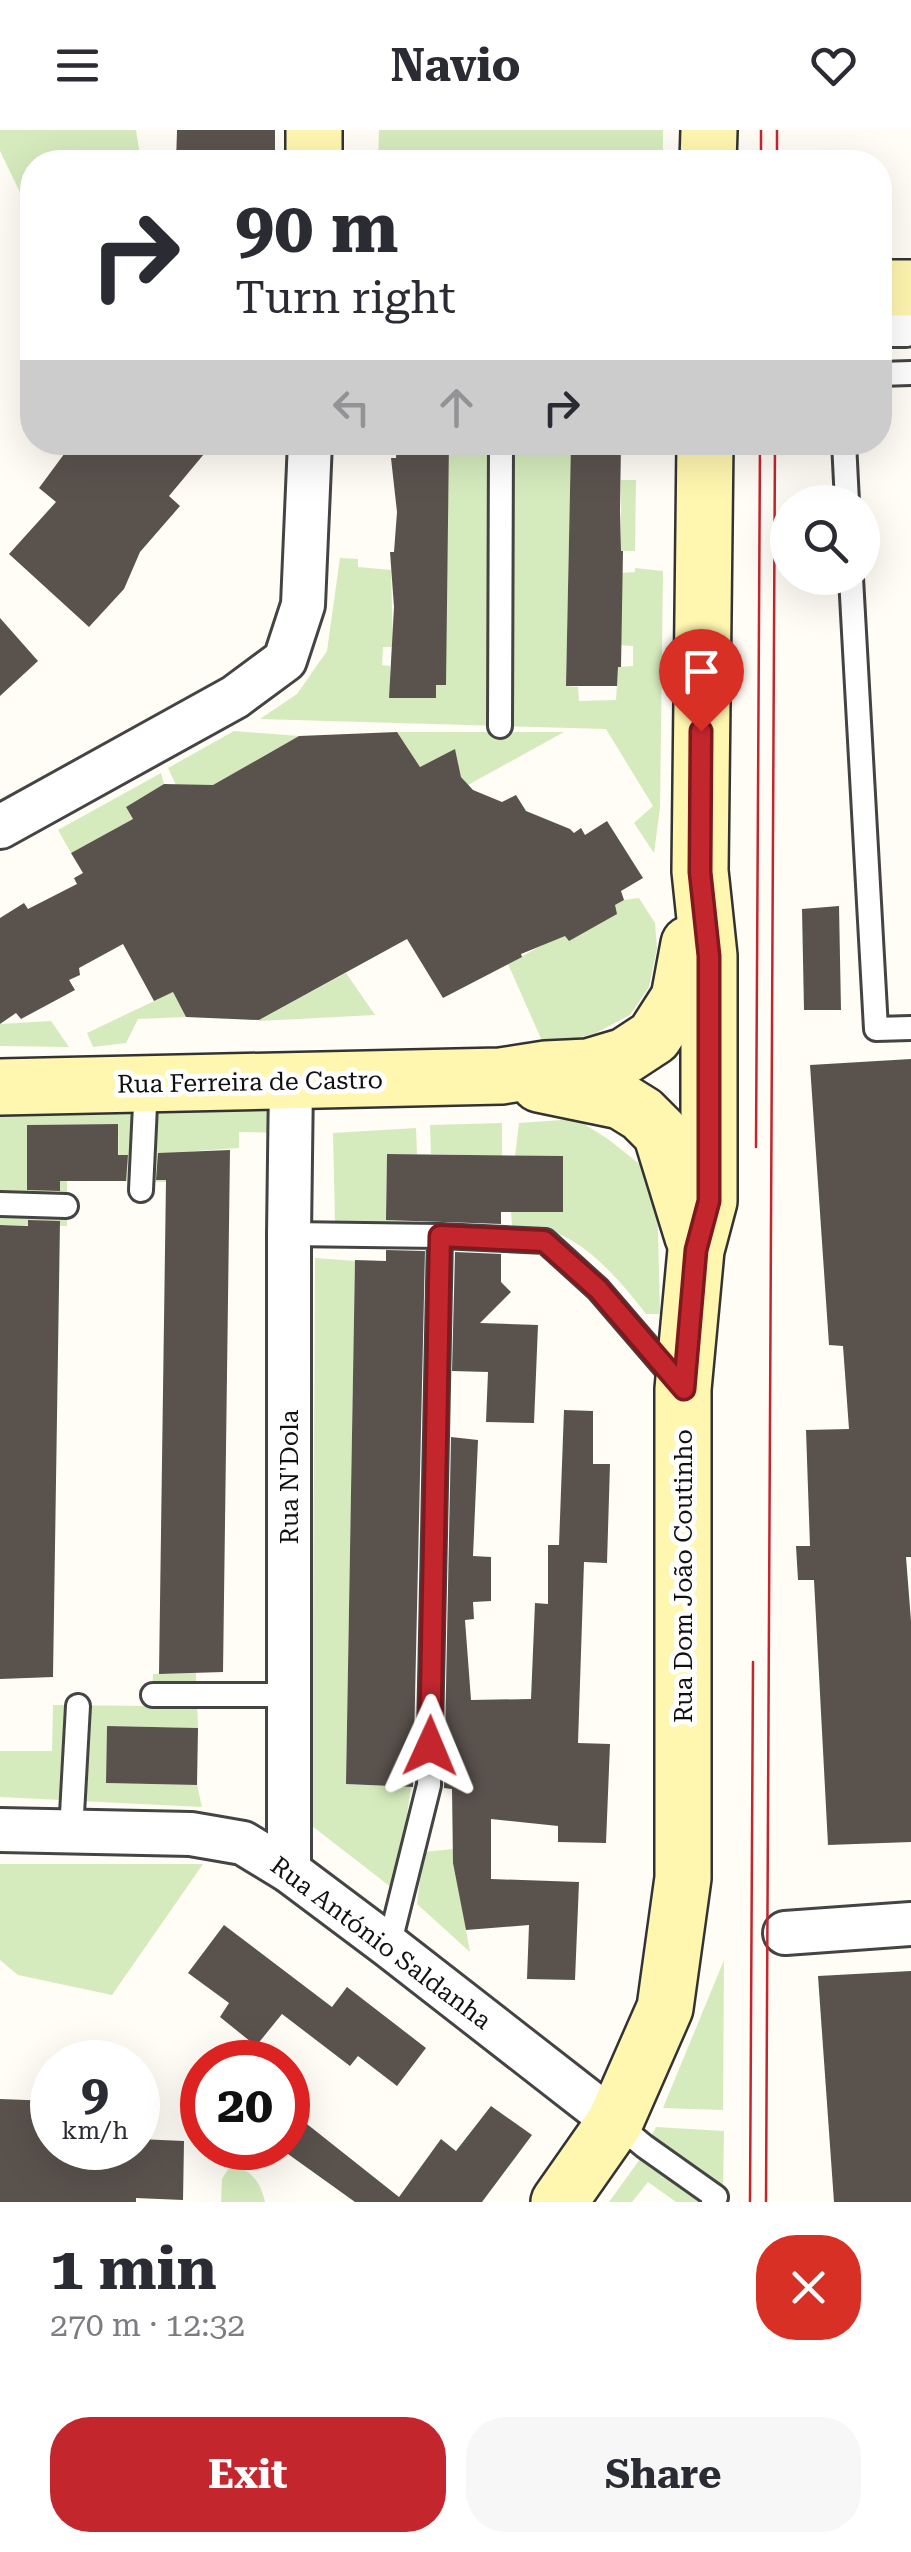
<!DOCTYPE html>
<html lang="en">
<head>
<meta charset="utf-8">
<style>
  :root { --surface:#fff; --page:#f7f7f7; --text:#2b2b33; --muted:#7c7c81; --accent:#c4262e }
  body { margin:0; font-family:"Roboto Serif",serif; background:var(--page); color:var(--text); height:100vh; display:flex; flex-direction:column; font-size:38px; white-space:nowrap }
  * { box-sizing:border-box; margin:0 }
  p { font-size:32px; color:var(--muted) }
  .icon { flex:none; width:55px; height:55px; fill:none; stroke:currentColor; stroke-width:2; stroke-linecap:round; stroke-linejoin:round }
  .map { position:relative; height:2072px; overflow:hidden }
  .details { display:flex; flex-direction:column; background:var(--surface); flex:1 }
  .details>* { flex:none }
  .guide { position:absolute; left:20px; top:20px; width:872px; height:305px; border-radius:40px; box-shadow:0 10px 40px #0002; background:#fff; color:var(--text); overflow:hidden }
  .controls { position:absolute; left:770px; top:355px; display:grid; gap:20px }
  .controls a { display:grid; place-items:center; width:110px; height:110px; border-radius:50%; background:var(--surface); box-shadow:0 10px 40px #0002; font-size:50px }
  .speed { position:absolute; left:30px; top:1910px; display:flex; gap:20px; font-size:50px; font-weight:700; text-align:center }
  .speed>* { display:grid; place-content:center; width:130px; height:130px; border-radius:50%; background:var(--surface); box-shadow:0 10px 40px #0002; line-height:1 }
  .speed small { font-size:25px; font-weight:400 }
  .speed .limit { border:15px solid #d22; background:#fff; color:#111 }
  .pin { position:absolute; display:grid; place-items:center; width:85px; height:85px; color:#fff; margin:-102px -42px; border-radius:50% 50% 50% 0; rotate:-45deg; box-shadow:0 0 10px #0007 }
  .pin .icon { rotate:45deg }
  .me { position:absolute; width:110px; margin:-55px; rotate:1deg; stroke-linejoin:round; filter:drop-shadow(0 0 8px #0008) }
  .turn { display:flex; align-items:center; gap:35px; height:210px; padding:0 50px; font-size:45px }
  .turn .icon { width:130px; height:130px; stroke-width:2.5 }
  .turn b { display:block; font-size:70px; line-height:85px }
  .lanes { display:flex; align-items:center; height:95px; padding:0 50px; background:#0003; justify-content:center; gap:50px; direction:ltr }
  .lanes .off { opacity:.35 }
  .round { display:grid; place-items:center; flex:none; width:105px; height:105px; border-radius:40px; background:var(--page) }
  .summary { display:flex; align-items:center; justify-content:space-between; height:170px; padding:0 50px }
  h1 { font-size:60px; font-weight:700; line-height:75px }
  .button { display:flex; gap:20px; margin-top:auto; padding:20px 50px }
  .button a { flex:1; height:115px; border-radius:40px; background:var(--accent); color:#fff; font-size:40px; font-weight:700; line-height:115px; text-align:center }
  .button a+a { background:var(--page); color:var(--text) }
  header { display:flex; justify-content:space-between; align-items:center; height:130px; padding:0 50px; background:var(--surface); font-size:45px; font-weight:700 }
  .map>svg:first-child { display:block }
  .green { fill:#d5ebbd }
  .building { fill:#5a524d }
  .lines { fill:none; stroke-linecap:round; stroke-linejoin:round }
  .lane-casing { stroke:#444; stroke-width:28 }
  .street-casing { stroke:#444; stroke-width:48 }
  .secondary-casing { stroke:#333; stroke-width:60 }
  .lane { stroke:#fff; stroke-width:22 }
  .street { stroke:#fff; stroke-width:42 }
  .secondary { stroke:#fff6b0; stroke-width:55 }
  .tram { stroke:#c4262e; stroke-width:2.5 }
  .route-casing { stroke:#7f191e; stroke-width:25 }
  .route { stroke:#c4262e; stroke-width:18 }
  .labels { text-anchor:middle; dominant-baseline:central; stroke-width:10; stroke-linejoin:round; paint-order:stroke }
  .street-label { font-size:25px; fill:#111; stroke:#fff }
</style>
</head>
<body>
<header><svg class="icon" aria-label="menu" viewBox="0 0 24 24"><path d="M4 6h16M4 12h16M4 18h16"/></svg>Navio<svg class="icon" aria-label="heart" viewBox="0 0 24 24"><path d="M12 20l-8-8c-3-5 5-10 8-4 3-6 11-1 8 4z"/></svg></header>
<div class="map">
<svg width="911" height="2072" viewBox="0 0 911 2072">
  <rect width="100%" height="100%" fill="#fffdf5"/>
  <g class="green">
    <polygon points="0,0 136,0 141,32 32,32 32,87 0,21"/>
    <polygon points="379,0 663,0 663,32 378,32"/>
    <polygon points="449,313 571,313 566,556 578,557 579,571 616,570 618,537 633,536 633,516 618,515 620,443 635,442 635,438 663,441 660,678 654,723 634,693 653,676 606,599 260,589 297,564 327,521 340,428 358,429 358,437 391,440 393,517 383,517 382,535 390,536 390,568 435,568 436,555 445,555"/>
    <polygon points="621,350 636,350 635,421 621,421"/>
    <polygon points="234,601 299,606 213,655 176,655 168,638"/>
    <polygon points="397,602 564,602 468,655 461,647 455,620 420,637"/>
    <polygon points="161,643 164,654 126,677 133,689 71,723 58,700"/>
    <polygon points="639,768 655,793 657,818 649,857 630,885 596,903 564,912 542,911 508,834 624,770"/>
    <polygon points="346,843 375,885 259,891 259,890"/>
    <polygon points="173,862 186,887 138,889 126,913 93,917 87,903"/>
    <polygon points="51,891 69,917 0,916 0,894"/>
    <polygon points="121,973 292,977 290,1003 239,1002 239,1018 167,1023 166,1052 119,1051 118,994 27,995 27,1051 67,1051 67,1096 0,1095 0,983 119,984"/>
    <path d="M576,989L608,1009L643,1037L657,1062L660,1184H646C621,1152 590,1114 551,1101C539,1097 525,1097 512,1096L511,1082H563V1027L515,1026L519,993Z"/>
    <polygon points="502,993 502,1026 431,1024 430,995"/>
    <polygon points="416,998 417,1024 387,1024 386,1079 418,1081 419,1095 335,1093 333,1003"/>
    <polygon points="315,1128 355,1131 346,1654 411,1657 396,1761 312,1696"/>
    <polygon points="196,1543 198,1598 107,1596 106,1653 197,1655 202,1677 0,1667 0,1621 52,1621 53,1575 152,1576 153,1544"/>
    <polygon points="453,1719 453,1730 470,1822 417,1774 423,1722"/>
    <polygon points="0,1734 203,1734 112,1865 18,1845 0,1830"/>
    <polygon points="724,1830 723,1980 663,1978"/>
    <polygon points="656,1997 724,2001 723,2060 649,2011"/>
    <polygon points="643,2025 704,2068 701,2072 676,2072 648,2052 632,2072 609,2072"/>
    <path d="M230,2036C250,2037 261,2053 265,2072H221L222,2049Z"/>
  </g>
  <g class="building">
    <polygon points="177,0 275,0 275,32 176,32"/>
    <polygon points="73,312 214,312 169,366 180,376 140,422 124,459 89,497 9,424 56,372 39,358"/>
    <polygon points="397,312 449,312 446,555 436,555 436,568 389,568 394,477 390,422 394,422 397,382 391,328 396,328"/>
    <polygon points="571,312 621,312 620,381 621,421 623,421 621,537 618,537 617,556 566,556"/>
    <polygon points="0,488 38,531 0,566"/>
    <polygon points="397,602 420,637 455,619 461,647 473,660 502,672 516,665 526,681 570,699 574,703 581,698 585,705 607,691 643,748 621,761 624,770 615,775 617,784 569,811 565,806 521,824 522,827 443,868 407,809 259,890 186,887 173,862 154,871 123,814 79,838 80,845 69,850 75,860 21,889 16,883 0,894 0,788 24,773 28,779 77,754 74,748 83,743 71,723 133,689 126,677 164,654 213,655 299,606"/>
    <polygon points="839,776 841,880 804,880 802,779"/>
    <polygon points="911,929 911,1427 906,1427 911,1491 911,1712 828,1715 814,1450 798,1450 796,1416 810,1416 806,1300 849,1299 843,1216 829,1215 810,935"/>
    <polygon points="118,994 118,1025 128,1025 126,1051 60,1051 60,1061 27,1060 27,995"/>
    <polygon points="230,1020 223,1542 159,1544 166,1050 156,1050 158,1023"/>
    <polygon points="387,1024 563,1026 563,1082 501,1082 501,1094 386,1090"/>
    <polygon points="28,1090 60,1091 53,1547 0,1549 0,1095 28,1096"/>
    <polygon points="386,1120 425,1121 413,1657 346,1654 355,1130 386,1131"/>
    <polygon points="455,1122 501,1124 501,1152 511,1162 480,1193 538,1195 534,1293 486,1292 488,1242 452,1241"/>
    <polygon points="564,1280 593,1281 593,1334 610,1334 607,1433 584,1432 578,1613 610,1614 606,1713 558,1712 558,1696 491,1689 491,1749 579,1752 575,1850 527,1849 529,1795 466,1800 453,1733 452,1659 444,1658 451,1307 478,1310 473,1426 491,1427 491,1471 473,1472 474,1489 465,1490 471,1570 531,1569 535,1473 548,1474 548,1415 559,1415"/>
    <polygon points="107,1596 198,1598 197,1655 106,1653"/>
    <polygon points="224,1795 332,1877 347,1857 426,1918 397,1956 358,1926 350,1936 282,1884 256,1916 220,1887 229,1873 188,1843"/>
    <polygon points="911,1841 911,2072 834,2072 818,1846"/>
    <polygon points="0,1969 52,1971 52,2018 138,2018 138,2009 184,2011 183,2070 136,2068 136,2072 0,2072"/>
    <polygon points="491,1976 532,2005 482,2072 355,2072 288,2024 288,1979 399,2067 441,2009 456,2021"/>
  </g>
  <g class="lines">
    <defs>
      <g id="lane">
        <polyline points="880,244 911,243"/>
        <polyline points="844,312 847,372"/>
        <polyline points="851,448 876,899 911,898"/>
        <polyline points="500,596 501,312"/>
        <polyline points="141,1060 146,954"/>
        <polyline points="0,1074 66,1076"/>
        <polyline points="289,1104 440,1106 429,1655 389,1816"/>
        <polyline points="440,1106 545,1111 598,1159 678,1252"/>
        <polyline points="153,1565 289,1565"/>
        <polyline points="71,1702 78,1576"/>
        <polyline points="615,1992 644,2016 716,2067 713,2072"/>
      </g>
      <g id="street">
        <polyline points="880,195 905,195 906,179 911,179"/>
        <polyline points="0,697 235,567 285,530 303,475 310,312"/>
        <polyline points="0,1700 191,1704 243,1713 289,1741 389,1816 615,1992"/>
        <polyline points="289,1741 289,1104 291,952"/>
        <polyline points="785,1803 911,1794"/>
      </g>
      <g id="secondary">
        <polyline points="314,32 314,0"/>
        <polyline points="708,32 709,0"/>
        <polyline points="880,158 911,158"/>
        <polyline points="539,954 621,971 642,984 661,1003 693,1107"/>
        <polyline points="0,957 501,946 546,939 588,937 625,926 654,907 679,868 689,814"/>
        <polyline points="559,2072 615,1992 665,1878 683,1748 683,1259 696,1120 709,1071 709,826 700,741 705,312"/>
      </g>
    </defs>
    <use href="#lane" class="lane-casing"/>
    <use href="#street" class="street-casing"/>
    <use href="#secondary" class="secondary-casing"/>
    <use href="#lane" class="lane"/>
    <use href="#street" class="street"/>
    <use href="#secondary" class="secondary"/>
    <g class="tram">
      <polyline points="761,32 761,0"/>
      <polyline points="777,32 777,0"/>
      <polyline points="756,1017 760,312"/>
      <polyline points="750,2072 753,1532"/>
      <polyline points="766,2072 775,312"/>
    </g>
  </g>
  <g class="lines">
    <defs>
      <polyline id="route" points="430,1616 440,1106 544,1111 598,1159 684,1259 696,1120 709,1071 709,826 700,742 701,601"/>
    </defs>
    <use href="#route" class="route-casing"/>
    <use href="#route" class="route"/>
  </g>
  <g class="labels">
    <g class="street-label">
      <text transform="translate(250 952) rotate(-1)">Rua Ferreira de Castro</text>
      <text transform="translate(289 1347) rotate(-90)">Rua N'Dola</text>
      <text transform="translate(683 1446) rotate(-90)">Rua Dom João Coutinho</text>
      <text transform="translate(381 1813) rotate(37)">Rua António Saldanha</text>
    </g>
  </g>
</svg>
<div class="controls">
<a><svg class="icon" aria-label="search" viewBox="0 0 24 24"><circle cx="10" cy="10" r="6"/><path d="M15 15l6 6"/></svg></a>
</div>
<div class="speed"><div>9<small>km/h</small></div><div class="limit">20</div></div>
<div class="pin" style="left:701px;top:601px;background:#d93025"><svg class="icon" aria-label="arrive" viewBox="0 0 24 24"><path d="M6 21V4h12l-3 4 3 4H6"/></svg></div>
<svg class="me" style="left:430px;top:1616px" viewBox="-20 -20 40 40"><path d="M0-17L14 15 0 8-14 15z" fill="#c4262e" stroke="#fff" stroke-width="4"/></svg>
<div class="guide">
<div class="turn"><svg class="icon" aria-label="right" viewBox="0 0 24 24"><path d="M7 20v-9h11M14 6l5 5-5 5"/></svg><div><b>90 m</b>Turn right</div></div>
<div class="lanes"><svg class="icon off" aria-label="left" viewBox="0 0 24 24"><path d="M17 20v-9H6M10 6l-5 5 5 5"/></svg><svg class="icon off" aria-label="ahead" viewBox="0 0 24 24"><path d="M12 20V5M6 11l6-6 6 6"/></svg><svg class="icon" aria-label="right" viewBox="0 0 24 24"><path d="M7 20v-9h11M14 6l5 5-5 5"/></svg></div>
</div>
</div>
<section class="details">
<div class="summary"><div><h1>1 min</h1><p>270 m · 12:32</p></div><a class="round" style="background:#d93025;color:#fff"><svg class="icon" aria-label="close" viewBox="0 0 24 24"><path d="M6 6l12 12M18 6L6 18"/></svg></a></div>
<div class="button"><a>Exit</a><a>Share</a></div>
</section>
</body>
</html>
